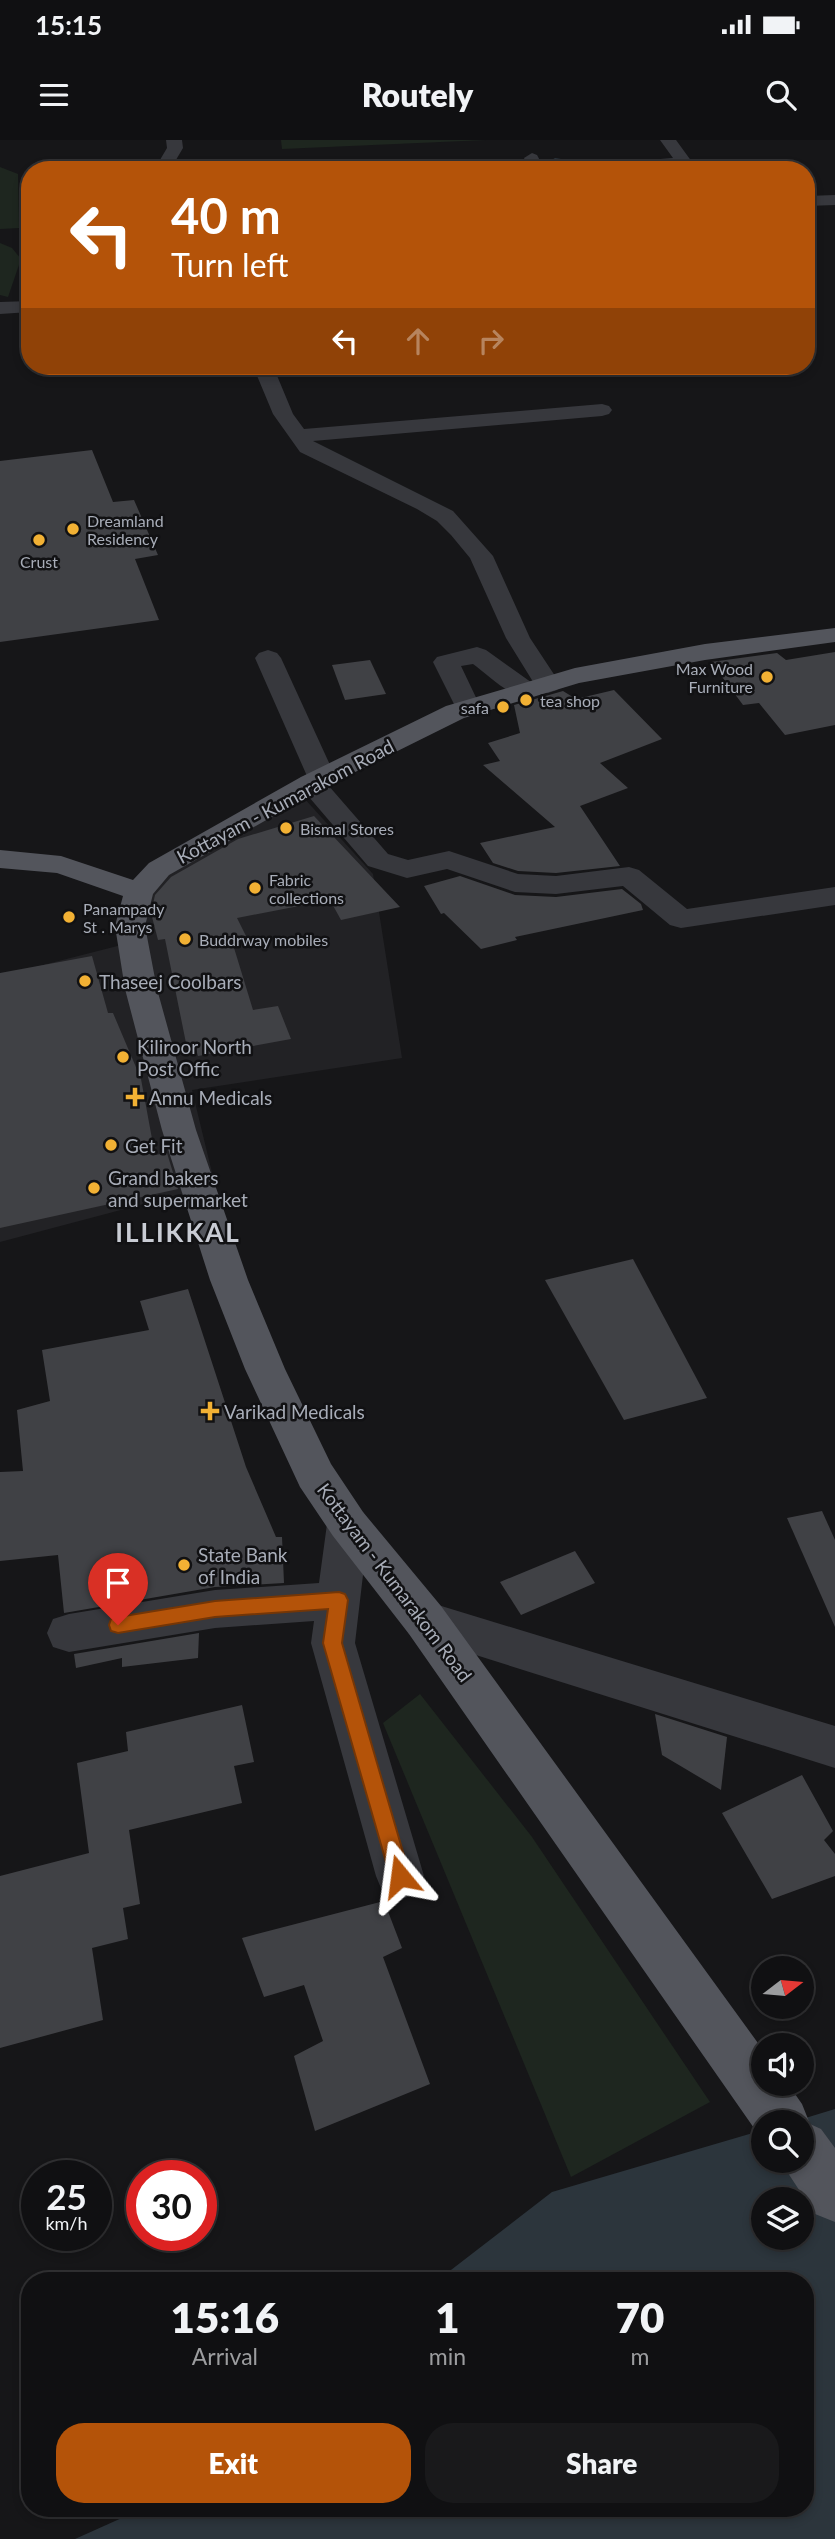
<!DOCTYPE html>
<html lang="en">
<head>
<meta charset="utf-8">
<style>
  :root { --surface:#101012; --page:#19191b; --text:#f1f3f6; --muted:#9c9d9f; --line:#303032; --accent:#b45309 }
  body { margin:0; font-family:Lato,sans-serif; background:var(--page); color:var(--text); height:100vh; display:flex; flex-direction:column; font-size:26px; white-space:nowrap }
  * { box-sizing:border-box; margin:0 }
  p { font-size:23px; color:var(--muted) }
  .icon { flex:none; width:38px; height:38px; fill:none; stroke:currentColor; stroke-width:2; stroke-linecap:round; stroke-linejoin:round }
  .map { position:relative; flex:1; overflow:hidden }
  .drawer { position:absolute; left:21px; top:2132px; width:793px; height:245px; display:flex; flex-direction:column; background:var(--surface); border-radius:28px; box-shadow:0 4px 10px #0003,0 0 0 2px var(--line) }
  .drawer>* { flex:none }
  .banner { position:absolute; left:21px; top:21px; width:794px; height:214px; border-radius:28px; box-shadow:0 4px 10px #0003,0 0 0 2px var(--line); background:#b45309; color:#fff; overflow:hidden }
  .needle { width:46px; rotate:74deg }
  .controls { position:absolute; left:751px; top:1816px; display:grid; gap:14px }
  .controls a { display:grid; place-items:center; width:63px; height:63px; border-radius:50%; background:var(--surface); box-shadow:0 4px 10px #0003,0 0 0 2px var(--line); font-size:35px }
  .speed { position:absolute; left:21px; top:2020px; display:flex; gap:14px; font-size:35px; font-weight:700; text-align:center }
  .speed>* { display:grid; place-content:center; width:91px; height:91px; border-radius:50%; background:var(--surface); box-shadow:0 4px 10px #0003,0 0 0 2px var(--line); line-height:1 }
  .speed small { font-size:18px; font-weight:400 }
  .speed .limit { border:10px solid #d22; background:#fff; color:#111 }
  .pin { position:absolute; display:grid; place-items:center; width:60px; height:60px; color:#fff; margin:-72px -30px; border-radius:50% 50% 50% 0; rotate:-45deg; box-shadow:0 0 7px #0007 }
  .pin .icon { rotate:45deg }
  .me { position:absolute; width:77px; margin:-38px; rotate:344deg; stroke-linejoin:round; filter:drop-shadow(0 0 5px #0008) }
  .turn { display:flex; align-items:center; gap:24px; height:147px; padding:0 35px; font-size:32px }
  .turn .icon { width:91px; height:91px; stroke-width:2.5 }
  .turn b { display:block; font-size:49px; line-height:60px }
  .lanes { display:flex; align-items:center; height:66px; padding:0 35px; background:#0003; justify-content:center; gap:35px; direction:ltr }
  .lanes .off { opacity:.35 }
  .eta { display:flex; justify-content:space-evenly; align-items:center; height:119px; text-align:center }
  .eta b { font-size:42px; font-weight:800; line-height:49px }
  .primary-button { display:flex; gap:14px; margin-top:auto; padding:14px 35px }
  .primary-button a { flex:1; height:80px; border-radius:28px; background:var(--accent); color:#fff; font-size:28px; font-weight:800; line-height:80px; text-align:center }
  .primary-button a+a { background:var(--page); color:var(--text) }
  .status { display:flex; justify-content:space-between; align-items:center; height:49px; padding:0 35px; background:var(--surface); direction:ltr }
  .status svg { height:19px; fill:currentColor }
  header { display:flex; justify-content:space-between; align-items:center; height:91px; padding:0 35px; background:var(--surface); font-size:32px; font-weight:800 }
  .map>svg:first-child { display:block }
  .built { fill:#222225 }
  .green { fill:#1e261f }
  .water { fill:#2c353c; fill-rule:evenodd }
  .lines { fill:none; stroke-linecap:round; stroke-linejoin:round }
  .canal { fill:#2c353c; fill-rule:evenodd }
  .building { fill:#404145 }
  .minor { fill:#37383d; fill-rule:evenodd }
  .major { fill:#53555c; fill-rule:evenodd }
  .route { fill:#b45309; stroke:#753606; stroke-width:2 }
  .poi-dot { fill:#f2b134; stroke:#111113; stroke-width:2.5 }
  .labels { text-anchor:middle; dominant-baseline:central; stroke-width:5; stroke-linejoin:round; paint-order:stroke }
  .far-poi-label { font-size:16px; fill:#a8adb8; stroke:#111113; text-anchor:start }
  .street-label { font-size:19px; fill:#a8adb8; stroke:#111113 }
  .poi-label { font-size:19px; fill:#a8adb8; stroke:#111113; text-anchor:start }
  .district-label { font-size:26px; font-weight:bold; letter-spacing:2px; fill:#c9ccd4; stroke:#111113 }
</style>
</head>
<body>
<div class="status"><b>15:15</b><svg viewBox="0 0 49 12"><path d="M0 12V9h3v3zM5 12V6h3v6zM10 12V3h3v9zM15 12V0h3v12zM26 1h20v11H26zM47 4h2v5h-2z"/></svg></div>
<header><svg class="icon" aria-label="menu" viewBox="0 0 24 24"><path d="M4 6h16M4 12h16M4 18h16"/></svg>Routely<svg class="icon" aria-label="search" viewBox="0 0 24 24"><circle cx="10" cy="10" r="6"/><path d="M15 15l6 6"/></svg></header>
<div class="map">
<svg width="835" height="2399" viewBox="0 0 835 2399">
  <rect width="100%" height="100%" fill="#161618"/>
  <polygon class="built" points="303,657 373,734 402,918 192,950 215,1045 0,1102 0,836 137,801 144,755 182,716"/>
  <g class="green">
    <polygon points="281,0 486,0 282,9"/>
    <polygon points="0,27 18,34 19,88 0,89"/>
    <polygon points="0,103 12,108 21,119 8,157 0,155"/>
    <polygon points="420,1554 532,1697 710,1962 571,2037 383,1583"/>
  </g>
  <path class="water" d="M835,1969V2399H75L144,2368H805V2140H438L552,2052L763,1990V2021H802V1983H789ZM763,2060H802V2098H763Z"/>
  <g class="lines">
    <polygon class="canal" points="555,18 561,19 568,30 551,30 547,23"/>
  </g>
  <g class="building">
    <polygon points="92,310 113,362 134,360 158,415 135,419 159,480 0,502 0,321"/>
    <polygon points="835,512 835,585 785,595 759,563 743,565 711,522 777,513 786,520"/>
    <polygon points="370,520 386,554 345,560 332,525"/>
    <polygon points="614,550 662,599 600,623 628,648 580,666 620,726 556,733 518,731 493,723 480,703 555,687 483,625 500,621 488,603 520,593 514,565 563,551 576,559"/>
    <polygon points="314,676 400,767 341,780 330,760 237,778 246,796 231,798 253,870 278,866 291,899 198,916 194,903 186,903 165,799 158,800 151,773 155,755 171,737 238,699"/>
    <polygon points="460,736 515,755 556,757 622,749 641,764 643,770 515,797 517,800 481,809 444,773 441,774 424,746"/>
    <polygon points="92,816 108,873 113,873 141,939 155,1015 167,1013 178,1049 0,1088 0,833"/>
    <polygon points="633,1119 707,1258 624,1280 545,1140"/>
    <polygon points="188,1149 246,1327 276,1397 282,1397 284,1443 215,1447 64,1473 58,1415 0,1421 0,1332 23,1331 17,1270 50,1261 42,1210 149,1190 140,1161"/>
    <polygon points="822,1371 835,1400 835,1487 787,1378"/>
    <polygon points="575,1411 595,1443 521,1475 500,1442"/>
    <polygon points="199,1493 198,1518 122,1527 122,1518 76,1528 74,1514"/>
    <polygon points="242,1565 254,1622 234,1626 242,1663 129,1690 140,1764 123,1768 128,1799 92,1808 103,1880 0,1908 0,1736 89,1713 77,1623 128,1611 126,1592"/>
    <polygon points="655,1574 727,1597 721,1650 662,1615"/>
    <polygon points="802,1635 833,1691 824,1700 835,1714 835,1736 772,1759 722,1673"/>
    <polygon points="384,1761 402,1808 383,1817 430,1944 315,1991 294,1916 323,1901 304,1845 264,1857 242,1798"/>
  </g>
  <g class="lines">
    <g class="minor">
      <polygon points="166,0 182,0 183,8 170,30 154,30 167,8"/>
      <polygon points="660,0 676,0 692,22 689,25 645,30 576,30 584,25 673,18"/>
      <polygon points="532,13 537,15 545,30 529,30 524,18"/>
      <polygon points="479,21 485,23 490,30 474,30 471,26"/>
      <polygon points="835,55 835,65 807,66 807,56"/>
      <polygon points="30,161 30,172 0,174 0,162"/>
      <path d="M253,226H273L293,274L304,289L602,264L609,266L612,270L609,274L602,276L313,301L453,371L493,416L530,498L561,545L557,550L548,553L540,551L536,556C513,562 490,536 473,524L461,526L481,568L477,574L468,576L459,574L433,522L437,517L477,507L486,510L535,545L506,498L470,418L451,395L437,381L417,369L300,312L273,274Z"/>
      <polygon points="268,510 277,513 281,518 336,638 328,645 388,714 408,720 449,711 518,734 556,736 629,727 639,730 687,769 835,747 835,765 681,788 670,785 623,746 556,754 515,752 447,729 407,738 368,726 297,643 301,637 307,636 255,518 259,513"/>
      <polygon points="348,1366 363,1372 369,1384 355,1503 424,1736 417,1753 400,1760 383,1753 376,1736 311,1503 314,1481 215,1488 69,1512 53,1507 47,1493 53,1479 69,1474 215,1450 319,1443 327,1384 333,1372"/>
      <polygon points="425,1461 835,1586 835,1628 409,1494 403,1480 409,1466"/>
    </g>
    <polygon class="major" points="835,488 835,502 705,520 579,543 464,578 321,649 169,735 153,754 145,786 157,849 196,990 248,1140 285,1229 331,1324 363,1372 441,1466 763,1910 763,1944 788,1944 802,1964 810,1984 821,1989 835,2008 835,2082 815,2074 780,2021 802,2021 802,1983 763,1983 763,2001 409,1494 333,1396 300,1347 245,1229 210,1140 162,990 125,849 115,786 123,756 57,733 0,728 0,710 61,716 133,740 149,723 301,637 446,566 575,528 705,504"/>
  </g>
  <polygon class="route" points="339,1452 345,1454 348,1460 342,1503 410,1736 407,1743 400,1746 393,1743 390,1736 323,1503 328,1469 215,1477 118,1493 111,1491 109,1485 111,1479 118,1477 215,1461"/>
  <g class="poi-dot">
    <circle cx="73" cy="389" r="7"/>
    <circle cx="39" cy="400" r="7"/>
    <circle cx="767" cy="537" r="7"/>
    <circle cx="526" cy="560" r="7"/>
    <circle cx="503" cy="567" r="7"/>
    <circle cx="286" cy="688" r="7"/>
    <circle cx="255" cy="748" r="7"/>
    <circle cx="69" cy="777" r="7"/>
    <circle cx="185" cy="799" r="7"/>
    <circle cx="85" cy="841" r="7"/>
    <circle cx="123" cy="917" r="7"/>
    <path d="M131.5 946.5h7v7h7v7h-7v7h-7v-7h-7v-7h7z"/>
    <circle cx="111" cy="1005" r="7"/>
    <circle cx="94" cy="1048" r="7"/>
    <path d="M206.5 1260.5h7v7h7v7h-7v7h-7v-7h-7v-7h7z"/>
    <circle cx="184" cy="1425" r="7"/>
  </g>
  <g class="labels">
    <g class="far-poi-label">
      <text x="87" y="380">Dreamland<tspan x="87" dy="18">Residency</tspan></text>
      <text x="39" y="421" text-anchor="middle">Crust</text>
      <text x="753" y="528" text-anchor="end">Max Wood<tspan x="753" dy="18">Furniture</tspan></text>
      <text x="540" y="560">tea shop</text>
      <text x="489" y="567" text-anchor="end">safa</text>
      <text x="300" y="688">Bismal Stores</text>
      <text x="269" y="739">Fabric<tspan x="269" dy="18">collections</tspan></text>
      <text x="83" y="768">Panampady<tspan x="83" dy="18">St . Marys</tspan></text>
      <text x="199" y="799">Buddrway mobiles</text>
    </g>
    <g class="street-label">
      <text transform="translate(285 661) rotate(-28)">Kottayam - Kumarakom Road</text>
      <text transform="translate(395 1442) rotate(53)">Kottayam - Kumarakom Road</text>
    </g>
    <g class="poi-label">
      <text x="99" y="841">Thaseej Coolbars</text>
      <text x="137" y="906">Kiliroor North<tspan x="137" dy="22">Post Offic</tspan></text>
      <text x="149" y="957">Annu Medicals</text>
      <text x="125" y="1005">Get Fit</text>
      <text x="108" y="1037">Grand bakers<tspan x="108" dy="22">and supermarket</tspan></text>
      <text x="224" y="1271">Varikad Medicals</text>
      <text x="198" y="1414">State Bank<tspan x="198" dy="22">of India</tspan></text>
    </g>
    <g class="district-label">
      <text x="178" y="1092">ILLIKKAL</text>
    </g>
  </g>
</svg>
<div class="controls">
<a><svg class="needle" viewBox="-14 -14 28 28"><path d="M0-13l5 13h-10z" fill="#e53935"/><path d="M0 13l5-13h-10z" fill="#9c9d9f"/></svg></a>
<a><svg class="icon" aria-label="sound" viewBox="0 0 24 24"><path d="M4 9h4l5-4v14l-5-4H4zM17 9q2 3 0 6"/></svg></a>
<a><svg class="icon" aria-label="search" viewBox="0 0 24 24"><circle cx="10" cy="10" r="6"/><path d="M15 15l6 6"/></svg></a>
<a><svg class="icon" aria-label="layers" viewBox="0 0 24 24"><path d="M12 4l9 5-9 5-9-5zM3 14l9 5 9-5"/></svg></a>
</div>
<div class="speed"><div>25<small>km/h</small></div><div class="limit">30</div></div>
<div class="pin" style="left:118px;top:1485px;background:#d93025"><svg class="icon" aria-label="arrive" viewBox="0 0 24 24"><path d="M6 21V4h12l-3 4 3 4H6"/></svg></div>
<svg class="me" style="left:400px;top:1736px" viewBox="-20 -20 40 40"><path d="M0-17L14 15 0 8-14 15z" fill="#b45309" stroke="#fff" stroke-width="4"/></svg>
<div class="banner">
<div class="turn"><svg class="icon" aria-label="left" viewBox="0 0 24 24"><path d="M17 20v-9H6M10 6l-5 5 5 5"/></svg><div><b>40 m</b>Turn left</div></div>
<div class="lanes"><svg class="icon" aria-label="left" viewBox="0 0 24 24"><path d="M17 20v-9H6M10 6l-5 5 5 5"/></svg><svg class="icon off" aria-label="ahead" viewBox="0 0 24 24"><path d="M12 20V5M6 11l6-6 6 6"/></svg><svg class="icon off" aria-label="right" viewBox="0 0 24 24"><path d="M7 20v-9h11M14 6l5 5-5 5"/></svg></div>
</div>
<section class="drawer">
<div class="eta">
<div><b>15:16</b><p>Arrival</p></div>
<div><b>1</b><p>min</p></div>
<div><b>70</b><p>m</p></div>
</div>
<div class="primary-button"><a>Exit</a><a>Share</a></div>
</section>
</div>
</body>
</html>
